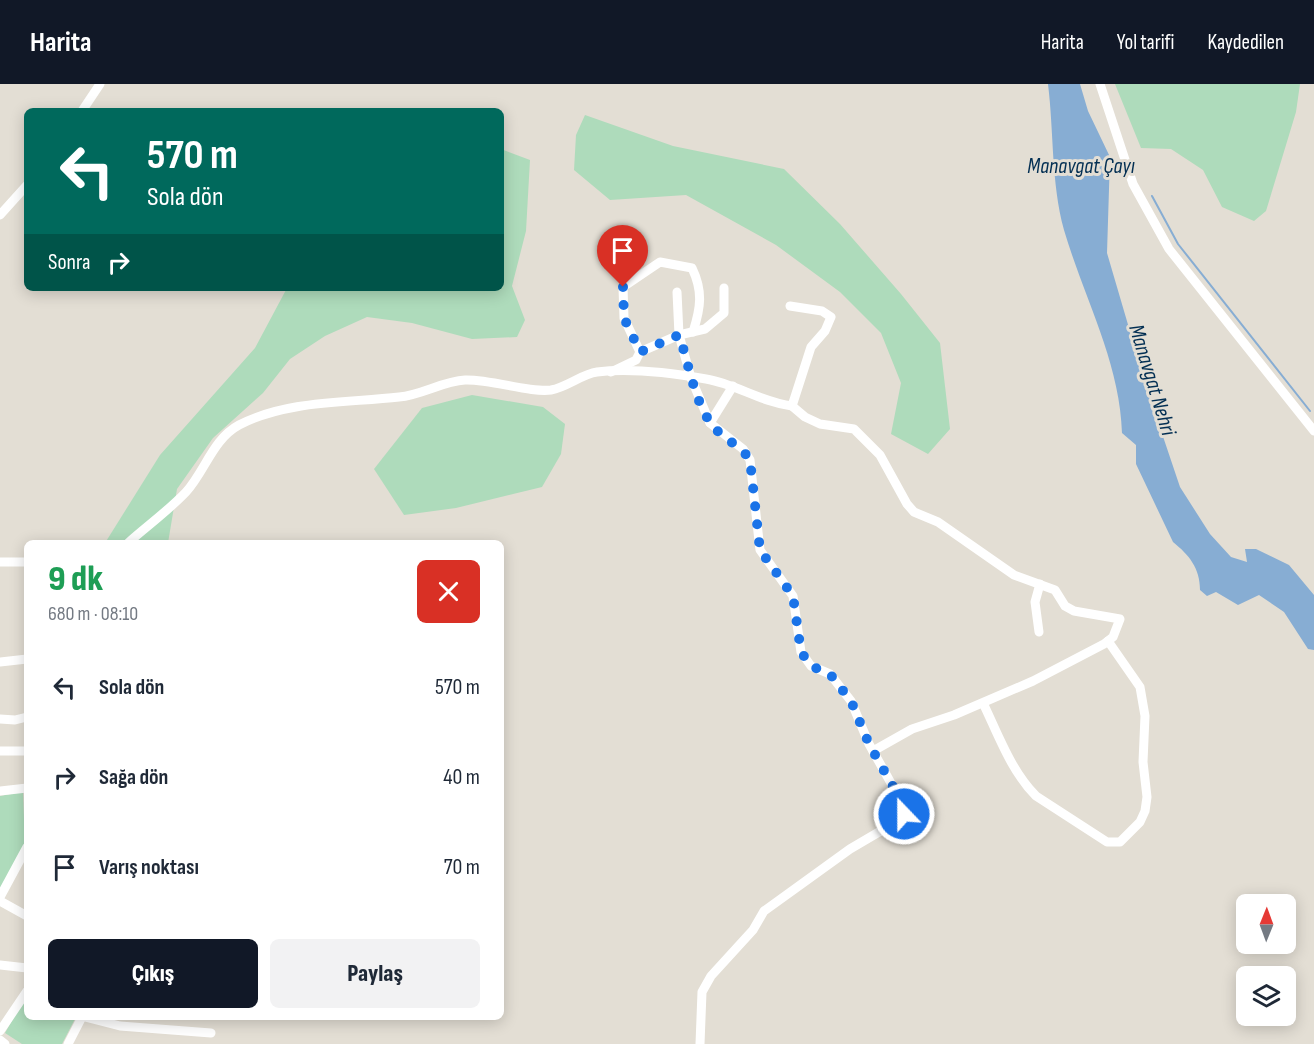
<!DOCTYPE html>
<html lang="tr">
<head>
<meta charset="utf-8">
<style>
  :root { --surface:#fff; --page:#f2f2f3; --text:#1f2937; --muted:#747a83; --accent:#111827 }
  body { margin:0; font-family:"Sofia Sans Condensed",sans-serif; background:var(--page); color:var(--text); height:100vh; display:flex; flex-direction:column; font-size:22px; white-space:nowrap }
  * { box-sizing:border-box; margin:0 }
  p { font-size:20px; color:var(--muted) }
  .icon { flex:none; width:33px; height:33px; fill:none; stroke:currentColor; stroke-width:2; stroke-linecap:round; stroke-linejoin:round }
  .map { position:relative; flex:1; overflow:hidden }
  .details { position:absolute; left:24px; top:456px; width:480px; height:480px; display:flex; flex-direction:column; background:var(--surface); border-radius:9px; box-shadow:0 3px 15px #0003 }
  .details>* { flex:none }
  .top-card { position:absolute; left:24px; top:24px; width:480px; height:183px; border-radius:9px; box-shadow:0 3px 15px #0003; background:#00695c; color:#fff; overflow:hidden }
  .needle { width:39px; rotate:1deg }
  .buttons { position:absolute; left:1236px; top:810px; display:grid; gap:12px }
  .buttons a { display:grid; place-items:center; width:60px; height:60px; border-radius:9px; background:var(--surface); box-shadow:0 3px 15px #0003; font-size:30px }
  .pin { position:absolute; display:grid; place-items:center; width:51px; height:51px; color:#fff; margin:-62px -26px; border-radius:50% 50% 50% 0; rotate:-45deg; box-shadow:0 0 6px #0007 }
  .pin .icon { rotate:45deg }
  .me { position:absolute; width:66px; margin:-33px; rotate:338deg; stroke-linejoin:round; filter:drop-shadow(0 0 4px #0008) }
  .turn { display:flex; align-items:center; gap:21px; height:126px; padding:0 24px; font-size:27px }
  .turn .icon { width:78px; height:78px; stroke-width:2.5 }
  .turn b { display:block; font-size:42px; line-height:51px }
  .then { display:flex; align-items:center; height:57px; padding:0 24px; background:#0003; gap:12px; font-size:22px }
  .round { display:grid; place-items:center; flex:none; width:63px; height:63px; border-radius:9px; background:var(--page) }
  .overview { display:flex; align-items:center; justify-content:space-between; height:102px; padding:0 24px }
  h1 { font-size:36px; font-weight:800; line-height:45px; color:#1e9e55 }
  .cta { display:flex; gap:12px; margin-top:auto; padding:12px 24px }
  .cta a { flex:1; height:69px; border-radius:9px; background:var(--accent); color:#fff; font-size:24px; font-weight:800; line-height:69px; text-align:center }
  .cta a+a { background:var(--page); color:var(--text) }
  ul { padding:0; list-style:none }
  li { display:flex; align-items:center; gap:18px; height:90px; padding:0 24px }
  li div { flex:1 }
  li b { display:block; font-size:22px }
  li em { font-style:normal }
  header { display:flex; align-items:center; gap:36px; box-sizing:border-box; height:84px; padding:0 30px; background:var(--accent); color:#fff }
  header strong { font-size:28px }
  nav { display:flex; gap:33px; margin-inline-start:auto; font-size:21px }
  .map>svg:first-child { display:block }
  .green { fill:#aedbbb }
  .water { fill:#87add3 }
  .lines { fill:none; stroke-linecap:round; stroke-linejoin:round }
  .stream { stroke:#87add3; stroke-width:2 }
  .minor { stroke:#fff; stroke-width:9 }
  .route { stroke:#1a73e8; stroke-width:10; stroke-dasharray:0 18 }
  .labels { text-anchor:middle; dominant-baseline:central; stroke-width:6; stroke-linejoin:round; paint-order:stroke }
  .water-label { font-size:22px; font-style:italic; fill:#032f53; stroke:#e3ded4 }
</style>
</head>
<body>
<header>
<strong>Harita</strong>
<nav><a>Harita</a><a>Yol tarifi</a><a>Kaydedilen</a></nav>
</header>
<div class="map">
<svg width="1314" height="960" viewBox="0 0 1314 960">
  <rect width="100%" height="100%" fill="#e3ded4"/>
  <g class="green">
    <polygon points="1115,0 1300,0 1296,28 1266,127 1254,137 1222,123 1203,86 1171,65 1141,64"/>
    <polygon points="585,31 673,62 784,85 840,140 901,210 940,259 950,345 928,370 891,350 901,299 881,249 840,208 776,161 686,111 610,116 574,86 576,51"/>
    <polygon points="501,65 530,76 526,147 512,202 525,236 517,253 472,255 412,239 367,233 325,252 290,275 263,309 213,354 177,405 168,459 105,459 160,371 255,264 287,204 501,204"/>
    <polygon points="472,311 543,323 565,340 561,370 542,403 456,424 404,431 374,385 422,324"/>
    <polygon points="23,708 25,762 0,805 0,712"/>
    <polygon points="27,910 27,933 76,933 62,960 22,960 5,949"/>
  </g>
  <path class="water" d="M1048,0H1080L1088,27L1110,73L1107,169L1146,302L1180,403L1210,450L1231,473L1247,478L1245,465H1256L1289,481L1314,511V566L1308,565L1284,528L1259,511L1238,521L1216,508L1207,512L1200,506C1200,484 1189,471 1173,458L1136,380V361L1122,349C1120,278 1084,214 1064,146C1051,98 1054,49 1048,0Z"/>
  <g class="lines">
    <polyline class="stream" points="1152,112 1178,160 1310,327"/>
    <g class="minor">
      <polyline points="1100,0 1133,100 1169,165 1314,347"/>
      <polyline points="82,27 100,0"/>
      <polyline points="0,131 27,101"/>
      <polyline points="677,208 679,251 691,294 710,339 743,365 750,376 760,466 793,512 801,568 811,582 830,590 851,617 869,660 905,724 901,735 850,765 764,827 753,846 711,892 702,908 700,960"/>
      <path d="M640,268L624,234L623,203L660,178L692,184C703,207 701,223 693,248"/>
      <polyline points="611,288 636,276 640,268 679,251 705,245 724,229 724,204"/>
      <polyline points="792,322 805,333 820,340 854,345 880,371 907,420 914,428 938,438 1014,491 1055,506 1065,522 1074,527 1120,535 1113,553 1104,560 1033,597 954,631 912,645 873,667"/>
      <polyline points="710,339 733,302"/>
      <path d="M128,459C147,442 169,426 186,408C205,387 213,355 239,341C287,316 347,319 399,313C422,311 443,297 465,296C490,295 531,309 551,306C567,303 582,290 597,288C631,284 672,289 706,295C736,300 761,318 792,322L811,263L825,247L831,233L822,227L790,222"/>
      <polyline points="0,478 27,478"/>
      <polyline points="1039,548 1035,518 1040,500"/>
      <polyline points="0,578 27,575"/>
      <path d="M983,619C998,650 1011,687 1036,712L1107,758H1120L1140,738L1145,727L1147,713L1143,678L1145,632L1140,603L1108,557"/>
      <polyline points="0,635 15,636 27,633"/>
      <polyline points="0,667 27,667"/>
      <polyline points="0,707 27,704"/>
      <polyline points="0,813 27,763"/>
      <polyline points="0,817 27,832"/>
      <polyline points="0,881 27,884"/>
      <polyline points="85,933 120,942 211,949"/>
      <polyline points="0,947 27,907"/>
      <polyline points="0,956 5,960"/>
      <polyline points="68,960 82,933"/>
    </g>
  </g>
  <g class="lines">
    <path class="route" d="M623,203L624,234L640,268L679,251C688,277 694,315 710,338C720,354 740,360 750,376L760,466L793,512L801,568L811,582L830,590L851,617L869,660L905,724L904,730"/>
  </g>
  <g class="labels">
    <g class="water-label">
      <text x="1081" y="82">Manavgat Çayı</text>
      <text transform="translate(1152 296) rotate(73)">Manavgat Nehri</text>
    </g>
  </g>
</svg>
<div class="buttons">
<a><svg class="needle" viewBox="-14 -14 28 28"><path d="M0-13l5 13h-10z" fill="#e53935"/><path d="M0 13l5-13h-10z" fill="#747a83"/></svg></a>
<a><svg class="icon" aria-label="layers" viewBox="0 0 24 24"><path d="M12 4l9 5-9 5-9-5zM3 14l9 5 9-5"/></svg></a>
</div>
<div class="pin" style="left:623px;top:203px;background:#d93025"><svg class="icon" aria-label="arrive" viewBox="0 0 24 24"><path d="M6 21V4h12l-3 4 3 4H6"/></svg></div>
<svg class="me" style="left:904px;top:730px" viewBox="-20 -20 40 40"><circle r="17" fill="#1a73e8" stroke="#fff" stroke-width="3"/><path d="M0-11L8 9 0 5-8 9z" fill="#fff"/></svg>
<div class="top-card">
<div class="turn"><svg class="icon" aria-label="left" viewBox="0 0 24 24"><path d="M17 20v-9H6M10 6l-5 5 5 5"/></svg><div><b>570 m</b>Sola dön</div></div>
<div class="then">Sonra<svg class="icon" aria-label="right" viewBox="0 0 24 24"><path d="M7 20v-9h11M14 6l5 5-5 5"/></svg></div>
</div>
<section class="details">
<div class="overview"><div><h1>9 dk</h1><p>680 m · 08:10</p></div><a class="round" style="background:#d93025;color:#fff"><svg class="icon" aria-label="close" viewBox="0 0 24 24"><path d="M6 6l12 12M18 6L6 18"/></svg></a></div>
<ul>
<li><svg class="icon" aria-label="left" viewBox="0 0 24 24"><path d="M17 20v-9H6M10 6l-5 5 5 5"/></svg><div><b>Sola dön</b></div><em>570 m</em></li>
<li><svg class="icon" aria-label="right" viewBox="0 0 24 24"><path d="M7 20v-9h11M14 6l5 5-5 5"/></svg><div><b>Sağa dön</b></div><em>40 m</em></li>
<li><svg class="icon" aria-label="arrive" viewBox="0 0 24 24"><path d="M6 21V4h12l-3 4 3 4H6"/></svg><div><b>Varış noktası</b></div><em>70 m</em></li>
</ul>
<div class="cta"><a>Çıkış</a><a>Paylaş</a></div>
</section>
</div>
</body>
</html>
